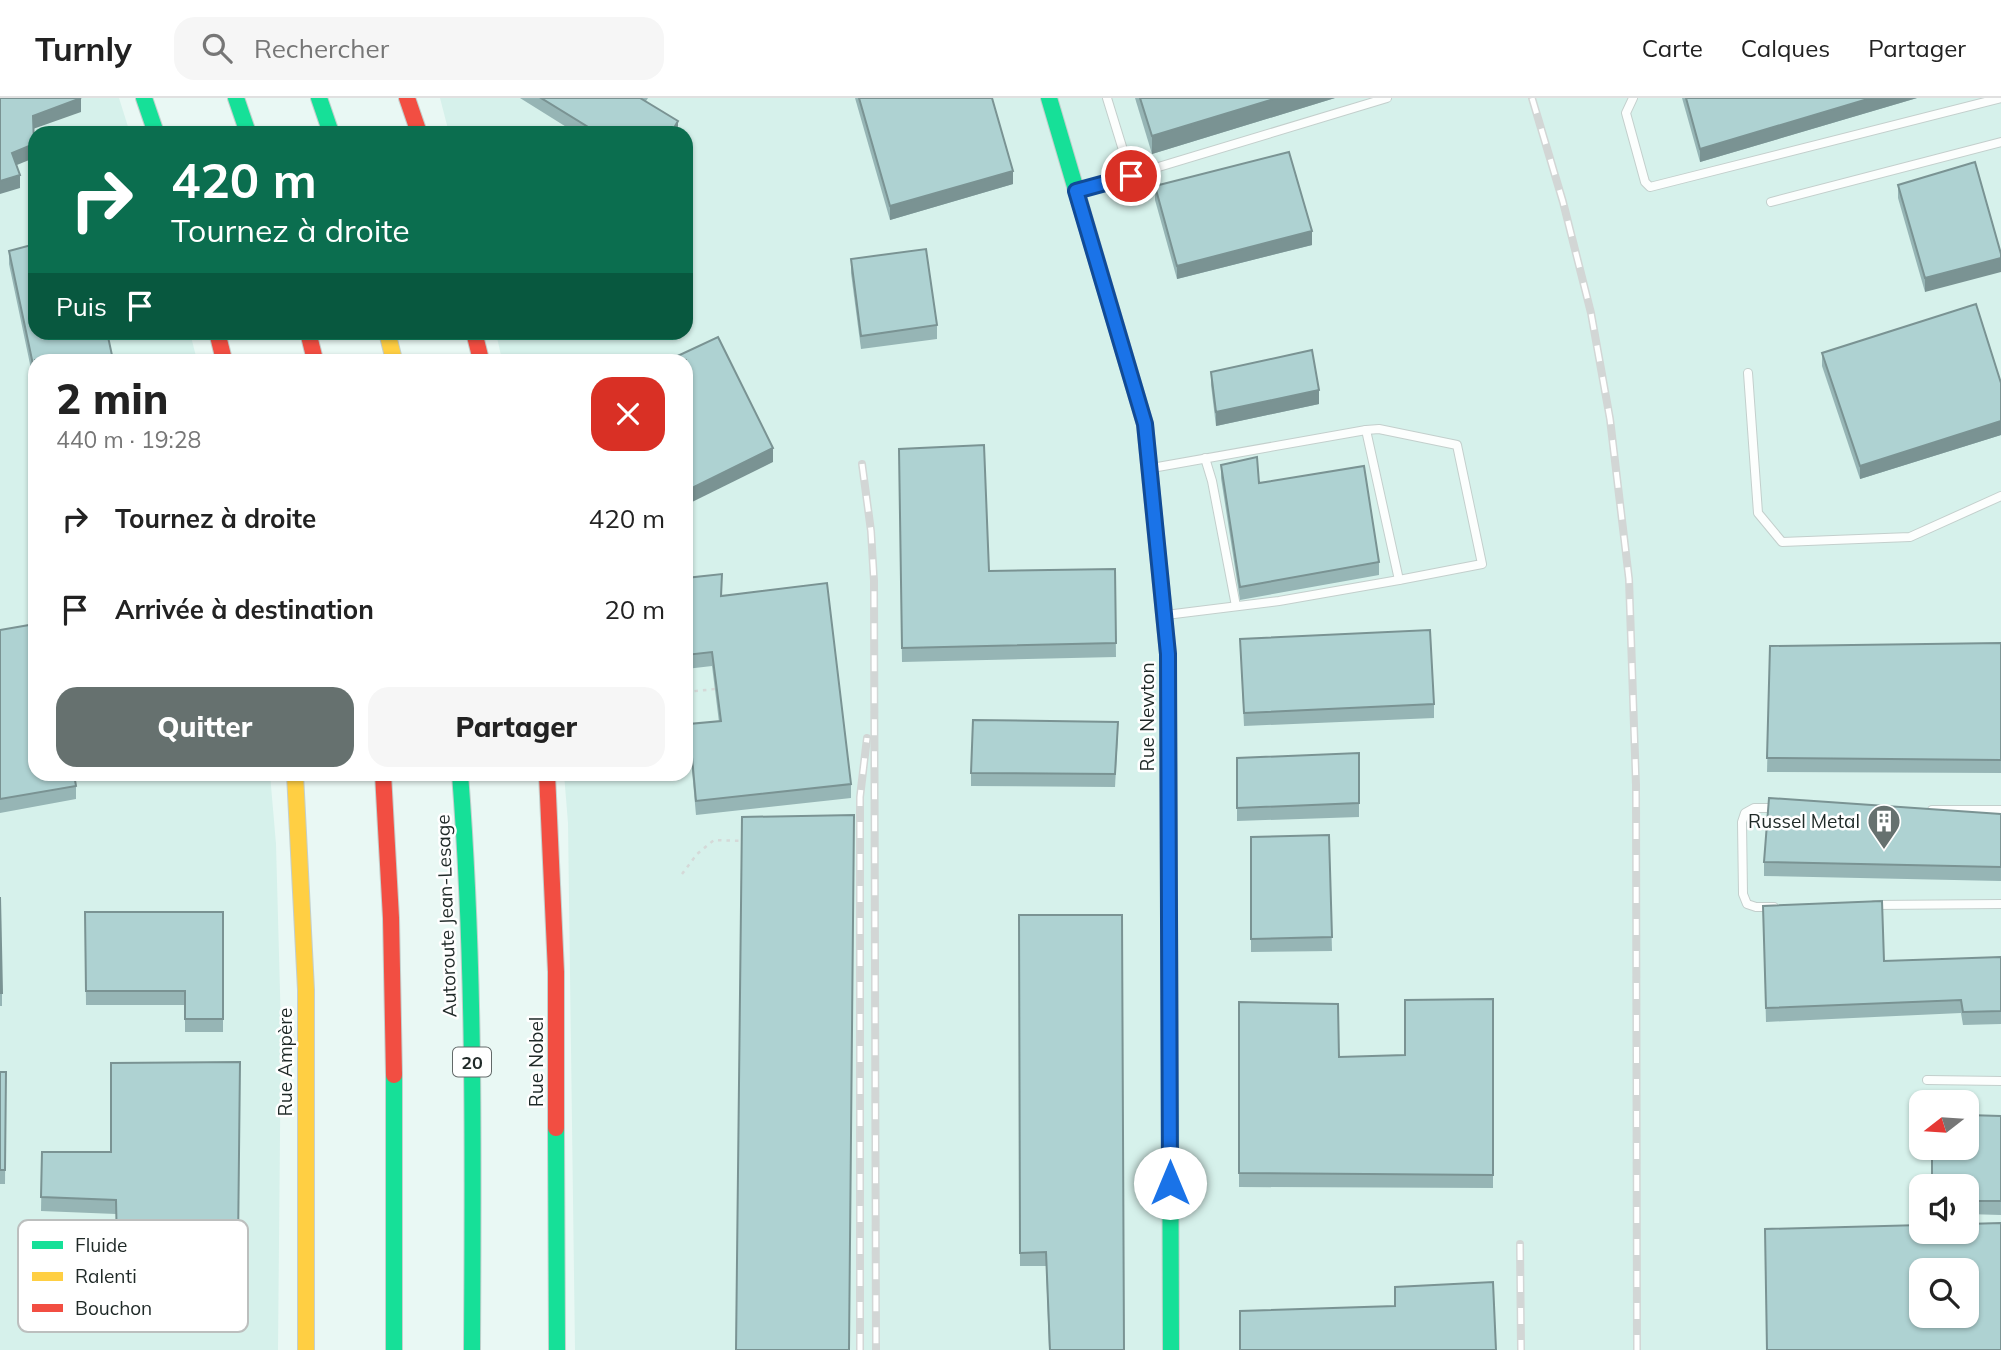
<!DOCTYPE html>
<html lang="fr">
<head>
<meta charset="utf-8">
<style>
  :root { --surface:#fff; --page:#f6f6f6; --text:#222; --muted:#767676; --line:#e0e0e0; --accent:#66716f }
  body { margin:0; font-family:Mulish,sans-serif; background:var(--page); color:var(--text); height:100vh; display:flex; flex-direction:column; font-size:26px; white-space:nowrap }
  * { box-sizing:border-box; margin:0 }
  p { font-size:23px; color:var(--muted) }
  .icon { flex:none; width:38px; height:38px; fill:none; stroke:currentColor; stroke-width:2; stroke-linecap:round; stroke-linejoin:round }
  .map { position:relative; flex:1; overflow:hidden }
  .sheet { position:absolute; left:28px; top:256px; width:665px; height:427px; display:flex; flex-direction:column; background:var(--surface); border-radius:21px; box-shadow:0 2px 5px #0004 }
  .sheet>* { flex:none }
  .banner { position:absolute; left:28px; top:28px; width:665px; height:214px; border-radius:21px; box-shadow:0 2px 5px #0004; background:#0b6e4f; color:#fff; overflow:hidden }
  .needle { width:46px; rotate:253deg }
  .buttons { position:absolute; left:1909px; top:992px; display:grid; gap:14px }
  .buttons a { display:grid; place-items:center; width:70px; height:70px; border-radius:14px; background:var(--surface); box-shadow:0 2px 5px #0004; font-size:35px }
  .pin { position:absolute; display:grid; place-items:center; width:60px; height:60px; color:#fff; margin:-30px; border:4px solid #fff; border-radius:50%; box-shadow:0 2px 7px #0007 }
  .me { position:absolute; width:77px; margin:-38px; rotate:0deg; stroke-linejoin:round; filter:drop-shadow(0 0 5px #0008) }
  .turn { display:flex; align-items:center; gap:24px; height:147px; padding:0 28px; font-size:32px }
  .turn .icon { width:91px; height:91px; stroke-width:2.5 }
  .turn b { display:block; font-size:49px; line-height:60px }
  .then { display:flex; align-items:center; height:66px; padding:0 28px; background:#0003; gap:14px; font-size:26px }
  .round { display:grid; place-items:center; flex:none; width:74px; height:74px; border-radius:21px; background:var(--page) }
  .head { display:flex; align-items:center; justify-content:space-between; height:119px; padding:0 28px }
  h1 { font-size:42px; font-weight:800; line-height:52px }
  .primary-button { display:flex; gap:14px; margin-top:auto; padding:14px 28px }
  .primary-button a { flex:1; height:80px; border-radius:21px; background:var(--accent); color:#fff; font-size:28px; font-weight:800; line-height:80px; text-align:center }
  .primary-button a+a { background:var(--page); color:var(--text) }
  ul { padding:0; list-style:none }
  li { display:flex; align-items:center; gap:21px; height:91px; padding:0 28px }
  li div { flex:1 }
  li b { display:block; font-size:26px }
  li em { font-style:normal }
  header { display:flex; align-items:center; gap:42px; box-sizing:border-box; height:98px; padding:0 35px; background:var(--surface); border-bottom:2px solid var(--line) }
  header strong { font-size:33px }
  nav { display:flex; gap:38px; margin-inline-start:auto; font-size:24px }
  .search { width:490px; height:63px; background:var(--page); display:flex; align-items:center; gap:18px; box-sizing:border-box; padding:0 24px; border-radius:21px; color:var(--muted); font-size:26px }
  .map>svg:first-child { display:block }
  .built { fill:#d6f1eb; fill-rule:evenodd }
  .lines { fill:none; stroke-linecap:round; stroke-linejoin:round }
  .lane-casing { stroke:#c3cfcc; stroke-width:10 }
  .fast-casing { stroke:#c3cfcc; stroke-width:18 }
  .slow-casing { stroke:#c3cfcc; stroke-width:18 }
  .jam-casing { stroke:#c3cfcc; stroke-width:18 }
  .path { stroke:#d5d9d8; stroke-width:2.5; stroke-dasharray:3.5 5; stroke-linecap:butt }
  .lane { stroke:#fcfefd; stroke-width:8 }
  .fast { stroke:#16e098; stroke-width:16 }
  .slow { stroke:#ffcf43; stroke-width:16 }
  .jam { stroke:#f24e42; stroke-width:16 }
  .rail-casing { stroke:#d2d6d5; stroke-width:8 }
  .rail { stroke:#fff; stroke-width:5; stroke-dasharray:16; stroke-linecap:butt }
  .wall { fill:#96b5b5 }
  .shaded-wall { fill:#7a9393 }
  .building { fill:#aed2d2; stroke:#7a9393; stroke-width:2; fill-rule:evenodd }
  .route-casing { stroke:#114b97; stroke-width:18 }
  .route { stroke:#1a73e8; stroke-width:12 }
  .labels { text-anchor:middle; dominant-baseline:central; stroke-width:5; stroke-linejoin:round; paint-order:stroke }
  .shield { fill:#fff; stroke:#626968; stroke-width:2 }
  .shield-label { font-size:18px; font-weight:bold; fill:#1f2927 }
  .street-label { font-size:19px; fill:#1f2927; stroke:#fff }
  .poi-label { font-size:19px; fill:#1f2927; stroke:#fff; text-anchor:end }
  .key { fill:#fff; stroke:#bcbfbe; stroke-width:2 }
  .key-label { font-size:19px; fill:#1f2927 }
</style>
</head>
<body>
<header>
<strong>Turnly</strong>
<div class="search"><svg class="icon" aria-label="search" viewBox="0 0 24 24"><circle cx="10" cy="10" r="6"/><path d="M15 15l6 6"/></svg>Rechercher</div>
<nav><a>Carte</a><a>Calques</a><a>Partager</a></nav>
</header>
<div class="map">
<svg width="2001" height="1252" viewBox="0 0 2001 1252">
  <rect width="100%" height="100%" fill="#e9f8f4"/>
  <g class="built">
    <polygon points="0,0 119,0 130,35 35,35 35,234 190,235 197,262 35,262 35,676 270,676 276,746 281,930 278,1252 0,1252"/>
    <path d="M440,0H2001V1252H575L568,725L564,676H686V262H502L496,235L686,234V35H449ZM1922,1004H1967V1050H1922ZM1922,1088H1967V1134H1922ZM1922,1172H1967V1218H1922Z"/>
  </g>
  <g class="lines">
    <defs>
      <g id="lane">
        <polyline points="1107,0 1131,78"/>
        <polyline points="1633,0 1626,15 1645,84 1650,89 2001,0"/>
        <polyline points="1079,93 1387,0"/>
        <polyline points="1771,104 2001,44"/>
        <polyline points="1748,275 1758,415 1782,444 1910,439 2001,398"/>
        <polyline points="1205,360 1212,383 1236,508"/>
        <polyline points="1152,370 1366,332 1379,331 1457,347 1482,466 1399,482"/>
        <polyline points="1166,517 1279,503 1399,482 1366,332"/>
        <polyline points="1932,712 2001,712"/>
        <polyline points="1874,807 2001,806"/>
        <polyline points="1774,809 1756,809 1747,806 1743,796 1742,724 1745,715 1754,710 1779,710"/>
        <polyline points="1927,982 2001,983"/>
      </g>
      <g id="fast">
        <polyline points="144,0 156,35"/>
        <polyline points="236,0 248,35"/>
        <polyline points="319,0 331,35"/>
        <polyline points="1049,0 1145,326 1147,347"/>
        <path d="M460,676C475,868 473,1060 472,1252"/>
        <polyline points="1170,973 1171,1252"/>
        <polyline points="556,1030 557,1252"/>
        <polyline points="394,1252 394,977"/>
      </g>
      <g id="slow">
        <polyline points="387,234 394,262"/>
        <polyline points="1147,347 1168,556 1168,616"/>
        <polyline points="295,676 306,892 306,1252"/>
      </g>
      <g id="jam">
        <polyline points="407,0 419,35"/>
        <polyline points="217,234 224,262"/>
        <polyline points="308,234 315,262"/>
        <polyline points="474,234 481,262"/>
        <polyline points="1168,616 1170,973"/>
        <polyline points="383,676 391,820 394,977"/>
        <polyline points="547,676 556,874 556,1030"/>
      </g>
    </defs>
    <use href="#lane" class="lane-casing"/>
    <use href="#fast" class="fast-casing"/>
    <use href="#slow" class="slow-casing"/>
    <use href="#jam" class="jam-casing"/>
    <g class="path">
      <polyline points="686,594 715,591"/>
      <polyline points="682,776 697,756 714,742 742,743"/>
    </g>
    <use href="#lane" class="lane"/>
    <use href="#fast" class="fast"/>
    <use href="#slow" class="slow"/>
    <use href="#jam" class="jam"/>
    <defs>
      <g id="rail">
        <polyline points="1532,0 1563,104 1591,215 1610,321 1629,481 1636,687 1637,1252"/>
        <polyline points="862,366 871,433 874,483 876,1252"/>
        <polyline points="1520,1146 1521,1252"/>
        <polyline points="860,1252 860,699 867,640"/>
      </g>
    </defs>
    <use href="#rail" class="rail-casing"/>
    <use href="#rail" class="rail"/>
  </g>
  <g class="wall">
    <polygon points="520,0 648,0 646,3 678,35 576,35"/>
    <polygon points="855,0 992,0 1013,86 890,122"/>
    <polygon points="1135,0 1335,0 1152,56"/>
    <polygon points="1682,0 1917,0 1700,64"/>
    <polygon points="1975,64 1925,194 1898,100 1898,87"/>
    <polygon points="1155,88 1312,147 1177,181 1155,102"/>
    <polygon points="9,153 35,262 35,290 9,166"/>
    <polygon points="851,161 937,227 937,241 861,251 851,175"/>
    <polygon points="1822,255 2001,285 2001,337 1860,381 1822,268"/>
    <polygon points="1211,274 1319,306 1216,328 1211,287"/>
    <polygon points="899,351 989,473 1115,471 1116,559 902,564"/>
    <polygon points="1221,367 1379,464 1379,477 1240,502 1221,380"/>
    <polygon points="686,480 722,498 851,686 851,700 696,717 689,639 689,626 719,624 712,568 686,571"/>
    <polygon points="0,532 76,688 76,701 0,715"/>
    <polygon points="1240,541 1434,606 1434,620 1244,628"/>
    <polygon points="2001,545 2001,675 1767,674 1770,548"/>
    <polygon points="1118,637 1115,689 971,688 971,675"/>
    <polygon points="1359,655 1359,719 1237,723 1237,660"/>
    <polygon points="2001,716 2001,783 1764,778 1764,764"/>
    <polygon points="1329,737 1332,853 1251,854 1251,739"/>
    <polygon points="0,799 2,895 2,908 0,908"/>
    <polygon points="1763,808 1884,863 2001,859 2001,926 1963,927 1961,915 1766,924"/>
    <polygon points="85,814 223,814 223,934 185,934 185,907 86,907"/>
    <polygon points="1019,817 1124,1252 1049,1252 1046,1168 1020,1168"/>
    <polygon points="1493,901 1493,1090 1239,1089 1239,904 1339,959 1405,957"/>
    <polygon points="240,964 238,1161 117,1162 116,1116 41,1113 42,1054 111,1054"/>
    <polygon points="0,974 6,974 5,1086 0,1086"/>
    <polygon points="2001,1018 2001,1117 1967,1116 1967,1088"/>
  </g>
  <g class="shaded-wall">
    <polygon points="81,0 81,14 33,31 33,18"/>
    <polygon points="1277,0 1335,0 1152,56 1152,38"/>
    <polygon points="1871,0 1917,0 1700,64 1700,51"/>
    <polygon points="678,23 678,35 671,35"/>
    <polygon points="34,46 34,60 12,69 12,55"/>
    <polygon points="1013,73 1013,86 890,122 890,108"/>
    <polygon points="20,77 20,90 0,96 0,83"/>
    <polygon points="1312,133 1312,147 1177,181 1177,168"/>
    <polygon points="2001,160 2001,174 1925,194 1925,180"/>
    <polygon points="1319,292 1319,306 1216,328 1216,314"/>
    <polygon points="2001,323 2001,337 1860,381 1860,368"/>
    <polygon points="773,350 773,364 686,407 686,393"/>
  </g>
  <g class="building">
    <polygon points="0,0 81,0 33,18 34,46 12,55 20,77 0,83"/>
    <polygon points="541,0 640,0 678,23 671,35 598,35"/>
    <polygon points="859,0 992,0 1013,73 890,108"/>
    <polygon points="1140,0 1277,0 1152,38"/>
    <polygon points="1686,0 1871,0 1700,51"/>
    <polygon points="1289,54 1312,133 1177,168 1155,88"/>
    <polygon points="1975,64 2001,156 2001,160 1925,180 1898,87"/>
    <polygon points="35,146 35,234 107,234 113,262 35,262 35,276 9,153"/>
    <polygon points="926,151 937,227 861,238 851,161"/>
    <polygon points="1976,206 2001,285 2001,323 1860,368 1822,255"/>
    <polygon points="718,239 773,350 686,393 686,262 669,262"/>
    <polygon points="1312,252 1319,292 1216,314 1211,274"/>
    <polygon points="984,347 989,473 1115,471 1116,545 902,550 899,351"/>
    <polygon points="1257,359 1259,385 1364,368 1379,464 1240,489 1221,367"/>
    <polygon points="722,476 721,498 827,485 851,686 696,703 689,626 721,623 712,554 686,557 686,480"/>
    <polygon points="35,526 35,676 74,676 76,688 0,701 0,532"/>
    <polygon points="1430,532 1434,606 1244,615 1240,541"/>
    <polygon points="2001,545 2001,662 1767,660 1770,548"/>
    <polygon points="973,622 1118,624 1115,676 971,675"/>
    <polygon points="1359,655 1359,705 1237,710 1237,660"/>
    <polygon points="1769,700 2001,716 2001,769 1764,764"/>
    <polygon points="854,717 849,1252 736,1252 742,719"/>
    <polygon points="1329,737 1332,839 1251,841 1251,739"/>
    <polygon points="0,799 2,895 0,895"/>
    <polygon points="1882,803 1884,863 2001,859 2001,913 1963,914 1961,902 1766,910 1763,808"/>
    <polygon points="85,814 223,814 223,921 185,921 185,893 86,893"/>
    <polygon points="1019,817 1122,817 1124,1252 1050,1252 1046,1154 1020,1155"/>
    <polygon points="1493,901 1493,1077 1239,1075 1239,904 1338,906 1339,959 1405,957 1405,902"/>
    <polygon points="240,964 238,1148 117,1149 116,1102 41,1099 42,1054 111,1054 111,965"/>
    <polygon points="0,974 6,974 5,1072 0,1072"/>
    <polygon points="1967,1017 2001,1018 2001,1103 1967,1103 1967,1088 1932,1088 1932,1050 1967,1050"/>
    <path d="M2001,1125V1252H1767L1765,1131L1922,1127V1134H1967V1126ZM1922,1172H1967V1218H1922Z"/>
    <polygon points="1493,1184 1496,1252 1240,1252 1240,1213 1395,1208 1395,1189"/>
  </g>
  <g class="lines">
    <defs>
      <polyline id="route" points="1131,78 1076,93 1145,326 1168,556 1170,1085"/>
    </defs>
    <use href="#route" class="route-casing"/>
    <use href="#route" class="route"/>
  </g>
  <defs>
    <symbol id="building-pin" viewBox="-11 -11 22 30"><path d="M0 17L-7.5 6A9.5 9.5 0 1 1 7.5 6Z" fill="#66716f" stroke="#fff"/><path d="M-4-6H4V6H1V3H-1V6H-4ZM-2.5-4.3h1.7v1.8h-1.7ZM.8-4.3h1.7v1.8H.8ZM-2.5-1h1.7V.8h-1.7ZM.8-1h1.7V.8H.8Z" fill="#fff"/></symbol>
  </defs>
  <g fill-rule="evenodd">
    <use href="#building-pin" x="1865" y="704" width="38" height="52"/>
  </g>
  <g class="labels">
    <rect class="shield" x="453" y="949.5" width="38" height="29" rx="5"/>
    <g class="shield-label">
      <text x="472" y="964">20</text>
    </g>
    <g class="street-label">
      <text transform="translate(1147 619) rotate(-90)">Rue Newton</text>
      <text transform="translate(446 818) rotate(-92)">Autoroute Jean-Lesage</text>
      <text transform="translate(285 964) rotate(-90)">Rue Ampère</text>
      <text transform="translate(536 964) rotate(-90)">Rue Nobel</text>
    </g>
    <g class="poi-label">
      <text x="1860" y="723">Russel Metal</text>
    </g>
  </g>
  <rect x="18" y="1122" width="230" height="112" rx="10" class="key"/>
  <rect x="32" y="1143" width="31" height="8" fill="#16e098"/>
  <rect x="32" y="1174" width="31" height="9" fill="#ffcf43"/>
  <rect x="32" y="1206" width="31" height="8" fill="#f24e42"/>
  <g class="key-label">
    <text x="75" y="1154">Fluide</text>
    <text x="75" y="1185">Ralenti</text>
    <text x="75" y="1217">Bouchon</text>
  </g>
</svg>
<div class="buttons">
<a><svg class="needle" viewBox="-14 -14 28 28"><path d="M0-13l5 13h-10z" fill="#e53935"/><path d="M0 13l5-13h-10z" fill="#767676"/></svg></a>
<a><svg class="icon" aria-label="sound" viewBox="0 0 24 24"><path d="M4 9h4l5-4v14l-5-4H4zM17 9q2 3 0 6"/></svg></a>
<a><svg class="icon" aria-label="search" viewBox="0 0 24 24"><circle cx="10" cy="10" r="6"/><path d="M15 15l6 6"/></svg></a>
</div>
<div class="pin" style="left:1131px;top:78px;background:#d93025"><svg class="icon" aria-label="arrive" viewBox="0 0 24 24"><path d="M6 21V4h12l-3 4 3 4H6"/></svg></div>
<svg class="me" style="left:1170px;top:1085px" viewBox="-20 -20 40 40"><circle r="19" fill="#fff"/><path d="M0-13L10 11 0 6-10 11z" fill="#1a73e8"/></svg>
<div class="banner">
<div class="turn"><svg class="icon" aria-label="right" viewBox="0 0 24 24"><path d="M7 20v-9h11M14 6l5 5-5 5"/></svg><div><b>420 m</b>Tournez à droite</div></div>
<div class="then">Puis<svg class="icon" aria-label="arrive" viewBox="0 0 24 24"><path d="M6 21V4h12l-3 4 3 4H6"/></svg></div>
</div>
<section class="sheet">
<div class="head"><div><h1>2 min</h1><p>440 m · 19:28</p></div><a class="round" style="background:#d93025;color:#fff"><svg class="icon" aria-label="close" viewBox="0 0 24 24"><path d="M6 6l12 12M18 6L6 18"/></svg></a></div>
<ul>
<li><svg class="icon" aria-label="right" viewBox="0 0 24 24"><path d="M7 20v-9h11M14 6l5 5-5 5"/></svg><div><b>Tournez à droite</b></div><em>420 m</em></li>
<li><svg class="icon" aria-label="arrive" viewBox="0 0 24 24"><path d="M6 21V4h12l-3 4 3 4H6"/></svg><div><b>Arrivée à destination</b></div><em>20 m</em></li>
</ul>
<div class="primary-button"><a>Quitter</a><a>Partager</a></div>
</section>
</div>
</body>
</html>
